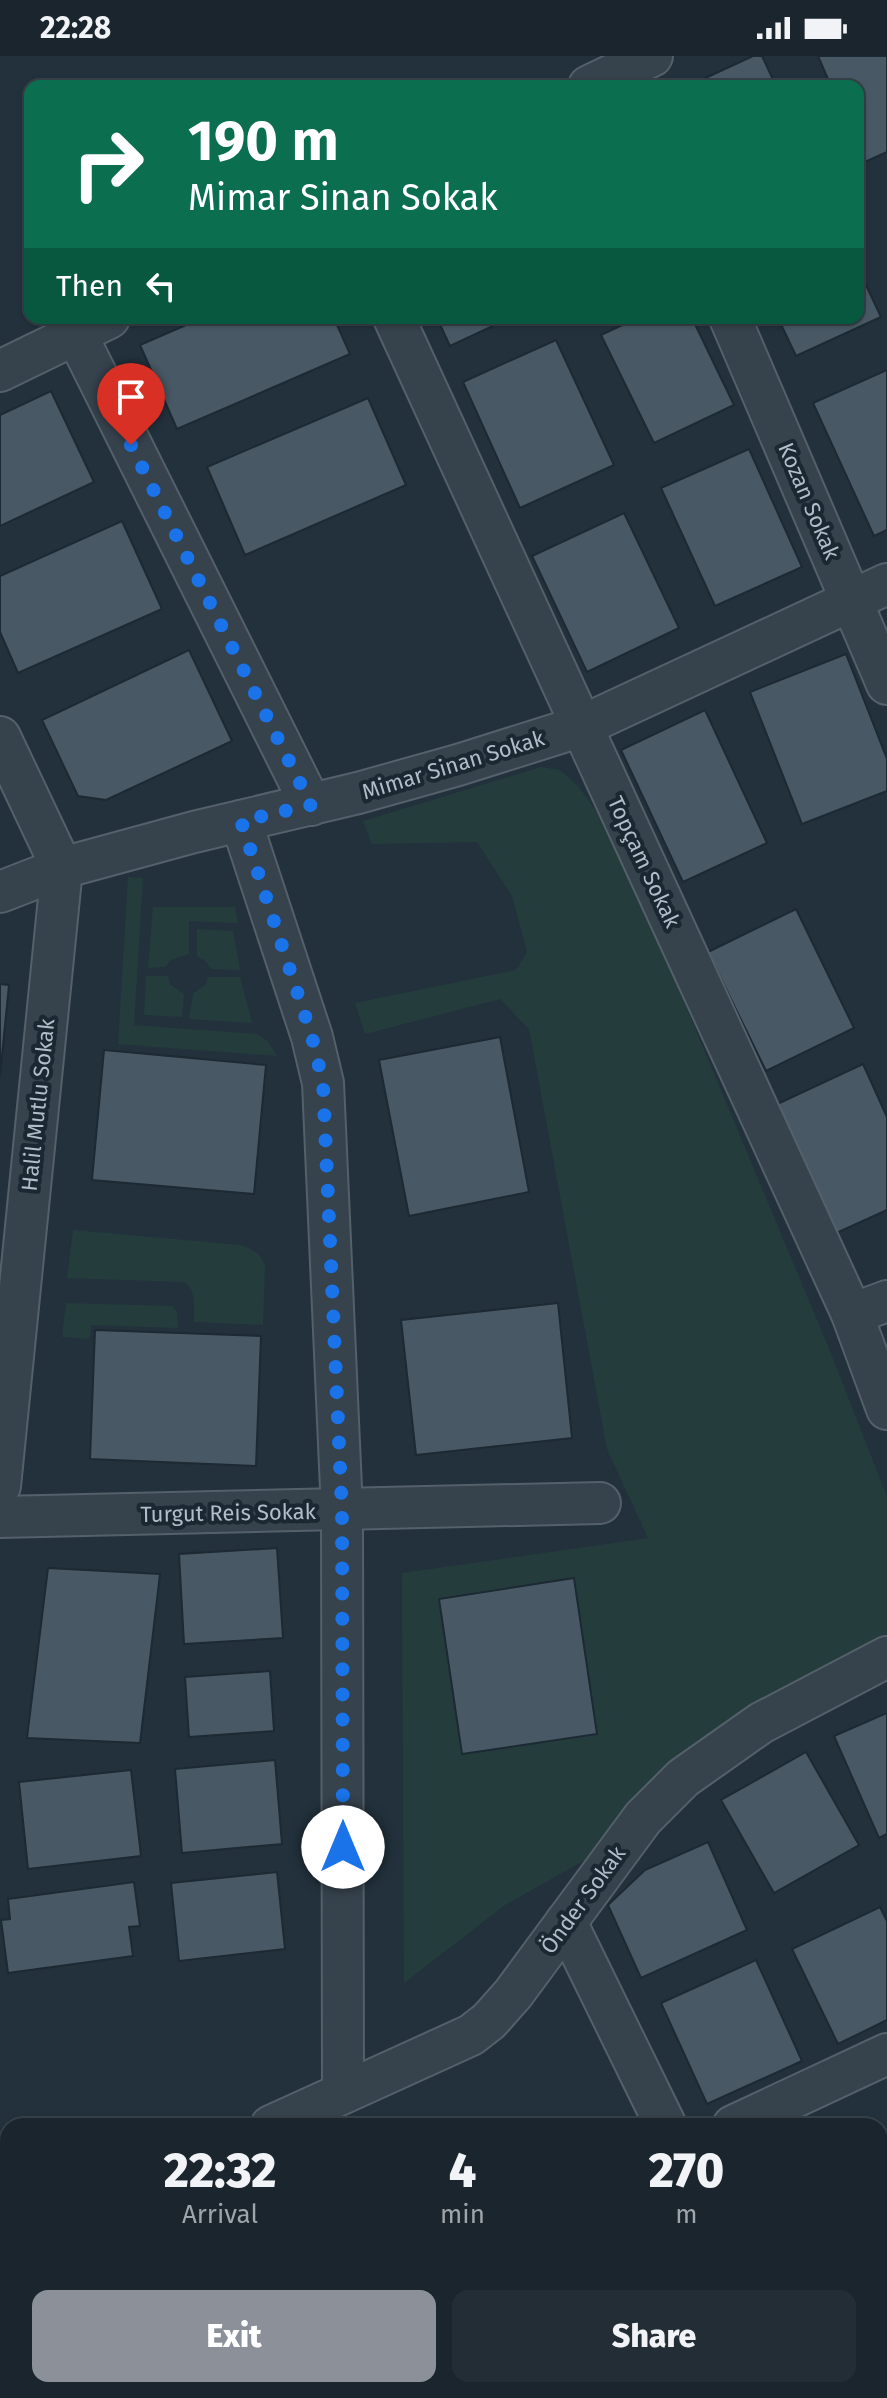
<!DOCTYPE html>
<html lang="en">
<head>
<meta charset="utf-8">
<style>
  :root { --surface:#1a252d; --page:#232d35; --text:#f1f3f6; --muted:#9fa5aa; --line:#384249; --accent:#8c9099 }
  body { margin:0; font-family:"Fira Sans",sans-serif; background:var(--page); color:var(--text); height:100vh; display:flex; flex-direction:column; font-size:30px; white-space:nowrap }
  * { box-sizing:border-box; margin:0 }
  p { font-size:26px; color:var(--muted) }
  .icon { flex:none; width:44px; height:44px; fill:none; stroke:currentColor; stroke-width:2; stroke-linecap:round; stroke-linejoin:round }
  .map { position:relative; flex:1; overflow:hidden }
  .drawer { position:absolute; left:0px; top:2062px; width:888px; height:280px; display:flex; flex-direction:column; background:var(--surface); border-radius:24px 24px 0 0; box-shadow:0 2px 6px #0004,0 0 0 2px var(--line) }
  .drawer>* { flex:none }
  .guide { position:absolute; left:24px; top:24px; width:840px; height:244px; border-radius:16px; box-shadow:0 2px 6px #0004,0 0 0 2px var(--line); background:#0b6e4f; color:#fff; overflow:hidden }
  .pin { position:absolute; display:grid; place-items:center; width:68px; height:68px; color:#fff; margin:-82px -34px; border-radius:50% 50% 50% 0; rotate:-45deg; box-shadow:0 0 8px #0007 }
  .pin .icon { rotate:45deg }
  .me { position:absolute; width:88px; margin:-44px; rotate:0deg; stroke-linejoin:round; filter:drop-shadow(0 0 6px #0008) }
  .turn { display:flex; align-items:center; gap:28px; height:168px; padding:0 32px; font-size:36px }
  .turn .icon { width:104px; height:104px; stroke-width:2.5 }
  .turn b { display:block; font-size:56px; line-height:68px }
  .then { display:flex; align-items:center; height:76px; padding:0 32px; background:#0003; gap:16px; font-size:30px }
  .eta { display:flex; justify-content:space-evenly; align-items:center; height:136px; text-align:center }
  .eta b { font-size:48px; font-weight:800; line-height:56px }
  .action { display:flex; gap:16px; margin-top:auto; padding:16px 32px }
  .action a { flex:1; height:92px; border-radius:16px; background:var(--accent); color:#fff; font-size:32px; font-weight:800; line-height:92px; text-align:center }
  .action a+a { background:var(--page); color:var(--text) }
  .status { display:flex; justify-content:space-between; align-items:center; height:56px; padding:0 40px; background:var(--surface); direction:ltr }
  .status svg { height:22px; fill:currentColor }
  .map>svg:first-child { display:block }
  .green { fill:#243d3c }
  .building { fill:#485965; stroke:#1d2933; stroke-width:2 }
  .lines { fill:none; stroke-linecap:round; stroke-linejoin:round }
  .street-casing { stroke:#54606a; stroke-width:44 }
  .street { stroke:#36424c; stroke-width:40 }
  .route { stroke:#1a73e8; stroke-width:14; stroke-dasharray:0 25.2 }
  .labels { text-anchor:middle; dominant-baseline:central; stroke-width:8; stroke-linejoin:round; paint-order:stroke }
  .street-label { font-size:22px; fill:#b1bdc8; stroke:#1b2731 }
</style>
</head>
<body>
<div class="status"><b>22:28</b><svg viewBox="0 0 49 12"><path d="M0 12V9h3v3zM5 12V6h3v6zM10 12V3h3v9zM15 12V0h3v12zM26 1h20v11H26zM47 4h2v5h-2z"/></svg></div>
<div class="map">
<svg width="887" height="2342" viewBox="0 0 887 2342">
  <rect width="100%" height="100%" fill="#22313c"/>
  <g class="green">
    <polygon points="541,711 560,714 578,730 596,755 637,833 832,1300 887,1441 887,1583 764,1641 742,1654 616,1770 585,1804 505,1849 404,1927 402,1517 648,1482 607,1393 529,973 500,943 365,978 355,947 516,914 527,896 512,840 477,786 372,788 363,765"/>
    <polygon points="128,821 143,822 134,969 257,978 268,985 277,1000 118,988"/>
    <polygon points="153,851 235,851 238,867 189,865 189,898 171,904 165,911 148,912"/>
    <polygon points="197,873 233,875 240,914 211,913 205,904 197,900"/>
    <polygon points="146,920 167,920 171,929 184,938 182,961 144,959"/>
    <polygon points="208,921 240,921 252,967 189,963 193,938 205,929"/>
    <path d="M73,1174L240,1189C253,1193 262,1198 265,1211L263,1269L194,1266C194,1251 197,1236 184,1226L67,1222Z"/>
    <polygon points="66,1247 172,1250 177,1256 178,1272 91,1269 90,1283 62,1281"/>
  </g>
  <g class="building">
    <polygon points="753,0 762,0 776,30 688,30"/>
    <polygon points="818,0 887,0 887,96 865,106 858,90 858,30 831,30"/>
    <polygon points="858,212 881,261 796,300 778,262 858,262"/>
    <polygon points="202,262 334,262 350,298 177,373 140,289"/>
    <polygon points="437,262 510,262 450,290"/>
    <polygon points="637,262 692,262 734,349 654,387 601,279"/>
    <polygon points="556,284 614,409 520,452 463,326"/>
    <polygon points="887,314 887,474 874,480 813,347"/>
    <polygon points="51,335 94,426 0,470 0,359"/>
    <polygon points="368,342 406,429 245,499 207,411"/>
    <polygon points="749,393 802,511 715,550 661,432"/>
    <polygon points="624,457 679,572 587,616 532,500"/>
    <polygon points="122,465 162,553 18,617 0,576 0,520"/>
    <polygon points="189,594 232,685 106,744 78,740 42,664"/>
    <polygon points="846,598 887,703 887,735 802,768 750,636"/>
    <polygon points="705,654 767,787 683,826 621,694"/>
    <polygon points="796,853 854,972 766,1015 708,896"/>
    <polygon points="0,928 9,929 0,1020"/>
    <polygon points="500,981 529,1136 409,1160 379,1004"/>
    <polygon points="104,994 266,1009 254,1138 92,1124"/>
    <polygon points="863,1008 887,1061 887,1154 832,1179 773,1050"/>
    <polygon points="558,1247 572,1382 416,1399 401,1264"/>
    <polygon points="95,1274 261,1280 256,1410 90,1403"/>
    <polygon points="277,1492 283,1582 184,1588 179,1498"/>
    <polygon points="48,1512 160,1518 140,1687 27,1682"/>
    <polygon points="574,1522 597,1678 462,1698 439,1543"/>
    <polygon points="270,1615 274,1675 189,1681 185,1621"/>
    <polygon points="887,1657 887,1778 879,1782 834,1680"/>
    <polygon points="806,1696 859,1789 774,1837 721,1744"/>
    <polygon points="275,1704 282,1788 182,1797 175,1713"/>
    <polygon points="131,1714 141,1800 28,1813 19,1726"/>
    <polygon points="708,1786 747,1874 641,1922 608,1849 645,1814"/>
    <polygon points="277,1816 285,1893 179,1905 171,1827"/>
    <polygon points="134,1826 140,1870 129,1871 133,1900 8,1917 1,1864 10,1863 8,1843"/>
    <polygon points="880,1851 887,1865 887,1964 838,1988 792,1893"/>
    <polygon points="756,1904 802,2005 707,2048 661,1947"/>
    <polygon points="49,2334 92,2334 82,2342 56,2342"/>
    <polygon points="92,2334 221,2334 227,2342 82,2342"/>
  </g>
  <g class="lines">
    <defs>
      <g id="street">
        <polyline points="589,30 652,0"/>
        <polyline points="394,262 852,1258 887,1353"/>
        <polyline points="730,262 887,628"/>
        <polyline points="76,278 311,749"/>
        <polyline points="0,315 109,262"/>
        <polyline points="0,681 62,812 0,1430"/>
        <polyline points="241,765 312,981 323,1027 342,1455 343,2035"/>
        <polyline points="0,836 62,812 194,776 358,737 458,709 582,670 887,528"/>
        <polyline points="852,1258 887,1245"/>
        <polyline points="0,1461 600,1447"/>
        <polyline points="566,1866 666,2070"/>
        <polyline points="271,2070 471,1979 489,1965 513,1938 643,1762 683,1722 761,1667 887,1601"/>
        <polyline points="733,2070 887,1998"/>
        <polyline points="0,2202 8,2198"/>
        <polyline points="393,2342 401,2334"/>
      </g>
    </defs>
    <use href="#street" class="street-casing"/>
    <use href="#street" class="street"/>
  </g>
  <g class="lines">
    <polyline class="route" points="131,389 311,749 241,765 312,981 323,1027 342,1455 343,1791"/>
  </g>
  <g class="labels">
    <g class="street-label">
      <text transform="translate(809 445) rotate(67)">Kozan Sokak</text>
      <text transform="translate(453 709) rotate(-17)">Mimar Sinan Sokak</text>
      <text transform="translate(644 806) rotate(65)">Topçam Sokak</text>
      <text transform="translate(38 1049) rotate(-84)">Halil Mutlu Sokak</text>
      <text transform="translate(228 1457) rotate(-1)">Turgut Reis Sokak</text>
      <text transform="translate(583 1844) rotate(-54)">Önder Sokak</text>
    </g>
  </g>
</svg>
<div class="pin" style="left:131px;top:389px;background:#d93025"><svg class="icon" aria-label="arrive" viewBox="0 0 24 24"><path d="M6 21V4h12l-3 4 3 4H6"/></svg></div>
<svg class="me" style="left:343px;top:1791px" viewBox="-20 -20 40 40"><circle r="19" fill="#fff"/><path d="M0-13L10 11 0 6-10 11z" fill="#1a73e8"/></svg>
<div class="guide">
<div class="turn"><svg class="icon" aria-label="right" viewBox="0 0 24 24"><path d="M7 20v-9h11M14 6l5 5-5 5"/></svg><div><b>190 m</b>Mimar Sinan Sokak</div></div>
<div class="then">Then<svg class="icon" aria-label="left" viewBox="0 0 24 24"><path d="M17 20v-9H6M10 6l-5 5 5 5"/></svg></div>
</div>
<section class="drawer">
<div class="eta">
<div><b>22:32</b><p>Arrival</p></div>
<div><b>4</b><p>min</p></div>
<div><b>270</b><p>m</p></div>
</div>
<div class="action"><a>Exit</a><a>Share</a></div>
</section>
</div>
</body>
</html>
